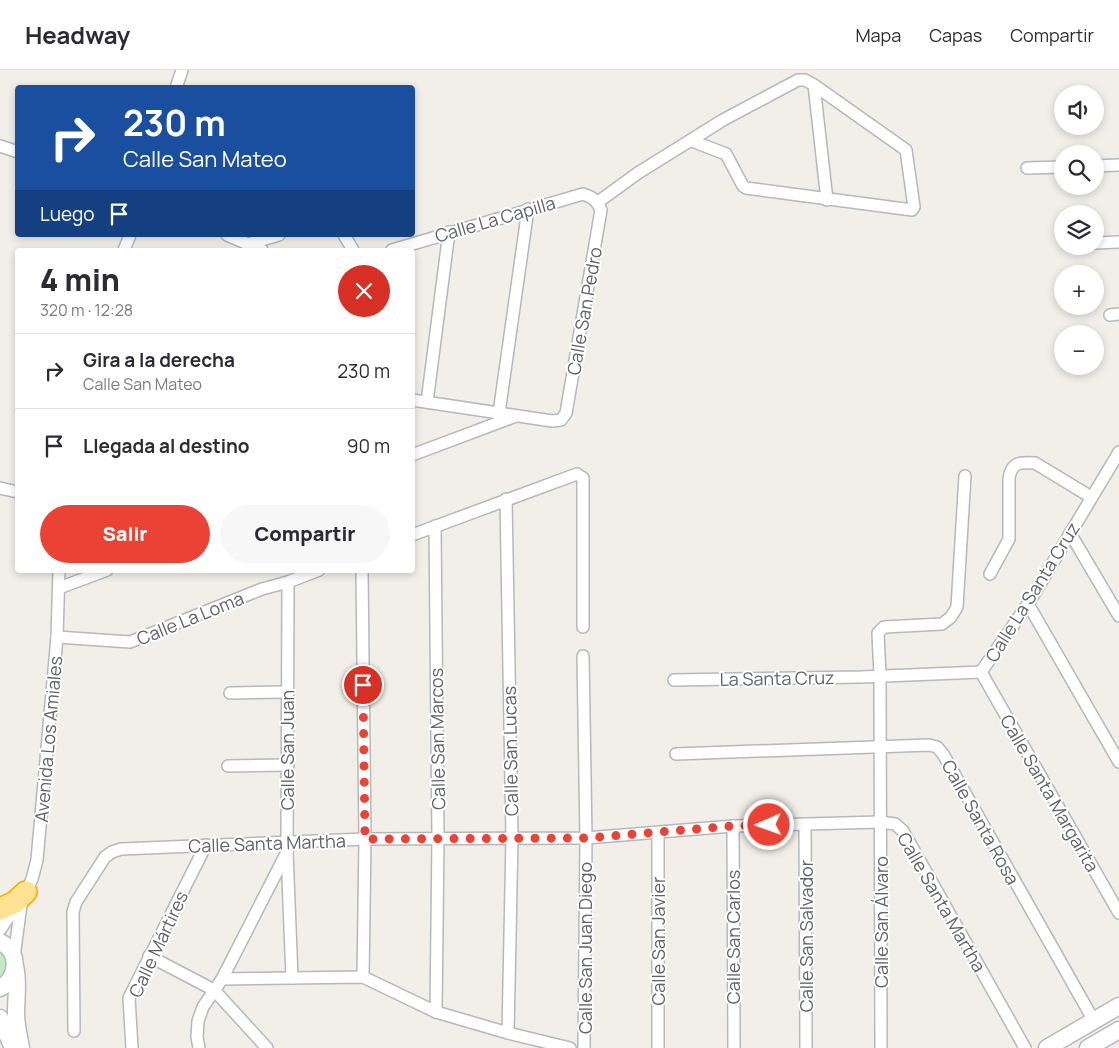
<!DOCTYPE html>
<html lang="es">
<head>
<meta charset="utf-8">
<style>
  :root { --surface:#fff; --page:#f7f7f7; --text:#2b2b33; --muted:#7c7c81; --line:#e1e1e2; --accent:#ea4335 }
  body { margin:0; font-family:Manrope,sans-serif; background:var(--page); color:var(--text); height:100vh; display:flex; flex-direction:column; font-size:19px; white-space:nowrap }
  * { box-sizing:border-box; margin:0 }
  p { font-size:16px; color:var(--muted) }
  .icon { flex:none; width:28px; height:28px; fill:none; stroke:currentColor; stroke-width:2; stroke-linecap:round; stroke-linejoin:round }
  .map { position:relative; flex:1; overflow:hidden }
  .panel { position:absolute; left:15px; top:178px; width:400px; height:325px; display:flex; flex-direction:column; background:var(--surface); border-radius:5px; box-shadow:0 2px 8px #0003 }
  .panel>* { flex:none }
  .hud { position:absolute; left:15px; top:15px; width:400px; height:152px; border-radius:5px; box-shadow:0 2px 8px #0003; background:#1a4fa0; color:#fff; overflow:hidden }
  .fabs { position:absolute; left:1054px; top:15px; display:grid; gap:10px }
  .fabs a { display:grid; place-items:center; width:50px; height:50px; border-radius:50%; background:var(--surface); box-shadow:0 2px 8px #0003; font-size:25px }
  .pin { position:absolute; display:grid; place-items:center; width:42px; height:42px; color:#fff; margin:-21px; border:2px solid #fff; border-radius:50%; box-shadow:0 1px 5px #0007 }
  .me { position:absolute; width:55px; margin:-28px; rotate:268deg; stroke-linejoin:round; filter:drop-shadow(0 0 4px #0008) }
  .turn { display:flex; align-items:center; gap:18px; height:105px; padding:0 25px; font-size:22px }
  .turn .icon { width:65px; height:65px; stroke-width:2.5 }
  .turn b { display:block; font-size:35px; line-height:42px }
  .then { display:flex; align-items:center; height:48px; padding:0 25px; background:#0003; gap:10px; font-size:19px }
  .round { display:grid; place-items:center; flex:none; width:52px; height:52px; border-radius:26px; background:var(--page) }
  .summary { display:flex; align-items:center; justify-content:space-between; height:85px; padding:0 25px }
  h1 { font-size:30px; font-weight:800; line-height:38px }
  .cta { display:flex; gap:10px; margin-top:auto; padding:10px 25px }
  .cta a { flex:1; height:58px; border-radius:30px; background:var(--accent); color:#fff; font-size:20px; font-weight:800; line-height:58px; text-align:center }
  .cta a+a { background:var(--page); color:var(--text) }
  ul { padding:0; list-style:none }
  li { display:flex; align-items:center; gap:15px; height:75px; padding:0 25px; border-top:1px solid var(--line) }
  li div { flex:1 }
  li b { display:block; font-size:19px }
  li em { font-style:normal }
  header { display:flex; align-items:center; gap:30px; box-sizing:border-box; height:70px; padding:0 25px; background:var(--surface); border-bottom:1px solid var(--line) }
  header strong { font-size:24px }
  nav { display:flex; gap:28px; margin-inline-start:auto; font-size:18px }
  .map>svg:first-child { display:block }
  .green { fill:#c5e8c5 }
  .lines { fill:none; stroke-linecap:round; stroke-linejoin:round }
  .street-casing { stroke:#b5b8bc; stroke-width:14 }
  .secondary-casing { stroke:#b6babf; stroke-width:19 }
  .highway-casing { stroke:#f9ab00; stroke-width:24 }
  .street { stroke:#fff; stroke-width:11 }
  .secondary { stroke:#fff; stroke-width:16 }
  .highway { stroke:#fde293; stroke-width:21 }
  .route { stroke:#ea4335; stroke-width:9; stroke-dasharray:0 16.2 }
  .labels { text-anchor:middle; dominant-baseline:central; stroke-width:4; stroke-linejoin:round; paint-order:stroke }
  .street-label { font-size:18px; fill:#5f6368; stroke:#fff }
</style>
</head>
<body>
<header>
<strong>Headway</strong>
<nav><a>Mapa</a><a>Capas</a><a>Compartir</a></nav>
</header>
<div class="map">
<svg width="1119" height="978" viewBox="0 0 1119 978">
  <rect width="100%" height="100%" fill="#f1efe8"/>
  <polygon class="green" points="0,880 4,883 9,895 0,912"/>
  <g class="lines">
    <defs>
      <g id="street">
        <polyline points="176,18 182,0"/>
        <polyline points="692,71 726,84 743,116 746,118 912,140 914,137 906,80 814,15"/>
        <polyline points="0,76 18,82"/>
        <polyline points="1095,96 1119,95"/>
        <polyline points="1027,98 1062,97"/>
        <polyline points="598,132 638,103 723,50 798,10 805,10 814,15 827,130"/>
        <polyline points="227,165 262,180"/>
        <polyline points="344,165 353,180"/>
        <polyline points="1095,173 1119,172"/>
        <polyline points="248,174 279,165"/>
        <polyline points="124,180 130,165"/>
        <path d="M392,180L583,124C593,127 597,131 601,140L566,343L561,350L552,351L412,330"/>
        <polyline points="1110,245 1119,244"/>
        <polyline points="427,332 449,162"/>
        <polyline points="499,343 528,139"/>
        <polyline points="412,385 516,346"/>
        <polyline points="0,418 18,422"/>
        <polyline points="506,429 512,768 508,963"/>
        <polyline points="435,456 438,768 436,942"/>
        <polyline points="1070,463 1119,546"/>
        <polyline points="412,465 577,404 583,408 583,557"/>
        <polyline points="362,500 365,769 363,907"/>
        <path d="M990,504L1009,469V409C1011,392 1020,392 1035,393L1091,427"/>
        <polyline points="288,512 287,782 292,908"/>
        <polyline points="59,518 107,500"/>
        <polyline points="1028,534 1119,692"/>
        <polyline points="57,567 130,572 262,519 288,512 319,500"/>
        <polyline points="583,586 586,768 584,978"/>
        <polyline points="981,602 1119,843"/>
        <polyline points="981,602 1028,534 1119,382"/>
        <polyline points="674,610 861,607 981,602"/>
        <polyline points="230,623 287,622"/>
        <polyline points="676,684 929,675 937,677 943,684 1094,951"/>
        <polyline points="228,696 288,695"/>
        <polyline points="805,754 806,978"/>
        <polyline points="733,756 734,978"/>
        <polyline points="658,763 658,978"/>
        <polyline points="0,860 8,848 20,836"/>
        <polyline points="149,886 214,920 267,978"/>
        <polyline points="14,887 21,835 32,809 37,790 57,567 59,500"/>
        <polyline points="222,909 363,907 436,942 508,963 570,978"/>
        <polyline points="74,961 73,842 76,832 105,787 112,782 121,779 365,769 586,768 733,756 880,752 895,754 903,761 1025,978"/>
        <polyline points="132,978 129,928 206,775"/>
        <polyline points="199,978 197,967 198,951 203,937 222,909 287,782"/>
        <polyline points="881,978 880,606 878,563 884,557 942,554 951,547 957,537 965,406"/>
      </g>
      <g id="secondary">
        <path d="M0,872C20,881 19,908 0,918"/>
        <path d="M15,896C19,914 16,925 16,943C16,955 19,966 21,978"/>
        <polyline points="0,948 13,978"/>
        <polyline points="1047,978 1119,936"/>
        <polyline points="1088,978 1119,960"/>
      </g>
      <polyline id="highway" points="0,839 15,832 26,822"/>
    </defs>
    <use href="#street" class="street-casing"/>
    <use href="#secondary" class="secondary-casing"/>
    <use href="#highway" class="highway-casing"/>
    <use href="#street" class="street"/>
    <use href="#secondary" class="secondary"/>
    <use href="#highway" class="highway"/>
  </g>
  <g class="lines">
    <polyline class="route" points="363,615 365,769 586,768 733,756 769,755"/>
  </g>
  <g class="labels">
    <g class="street-label">
      <text transform="translate(495 149) rotate(-16)">Calle La Capilla</text>
      <text transform="translate(584 241) rotate(-80)">Calle San Pedro</text>
      <text transform="translate(1032 522) rotate(-58)">Calle La Santa Cruz</text>
      <text transform="translate(190 548) rotate(-22)">Calle La Loma</text>
      <text transform="translate(777 608) rotate(-1)">La Santa Cruz</text>
      <text transform="translate(48 669) rotate(-85)">Avenida Los Amiales</text>
      <text transform="translate(437 669) rotate(-91)">Calle San Marcos</text>
      <text transform="translate(287 680) rotate(-90)">Calle San Juan</text>
      <text transform="translate(510 681) rotate(-91)">Calle San Lucas</text>
      <text transform="translate(1050 723) rotate(60)">Calle Santa Margarita</text>
      <text transform="translate(981 752) rotate(61)">Calle Santa Rosa</text>
      <text transform="translate(267 773) rotate(-2)">Calle Santa Martha</text>
      <text transform="translate(942 832) rotate(60)">Calle Santa Martha</text>
      <text transform="translate(881 852) rotate(-90)">Calle San Álvaro</text>
      <text transform="translate(806 866) rotate(-90)">Calle San Salvador</text>
      <text transform="translate(733 867) rotate(-90)">Calle San Carlos</text>
      <text transform="translate(658 871) rotate(-90)">Calle San Javier</text>
      <text transform="translate(158 874) rotate(-65)">Calle Mártires</text>
      <text transform="translate(585 878) rotate(-90)">Calle San Juan Diego</text>
    </g>
  </g>
</svg>
<div class="fabs">
<a><svg class="icon" aria-label="sound" viewBox="0 0 24 24"><path d="M4 9h4l5-4v14l-5-4H4zM17 9q2 3 0 6"/></svg></a>
<a><svg class="icon" aria-label="search" viewBox="0 0 24 24"><circle cx="10" cy="10" r="6"/><path d="M15 15l6 6"/></svg></a>
<a><svg class="icon" aria-label="layers" viewBox="0 0 24 24"><path d="M12 4l9 5-9 5-9-5zM3 14l9 5 9-5"/></svg></a>
<a>+</a>
<a>−</a>
</div>
<div class="pin" style="left:363px;top:615px;background:#d93025"><svg class="icon" aria-label="arrive" viewBox="0 0 24 24"><path d="M6 21V4h12l-3 4 3 4H6"/></svg></div>
<svg class="me" style="left:769px;top:755px" viewBox="-20 -20 40 40"><circle r="17" fill="#ea4335" stroke="#fff" stroke-width="3"/><path d="M0-11L8 9 0 5-8 9z" fill="#fff"/></svg>
<div class="hud">
<div class="turn"><svg class="icon" aria-label="right" viewBox="0 0 24 24"><path d="M7 20v-9h11M14 6l5 5-5 5"/></svg><div><b>230 m</b>Calle San Mateo</div></div>
<div class="then">Luego<svg class="icon" aria-label="arrive" viewBox="0 0 24 24"><path d="M6 21V4h12l-3 4 3 4H6"/></svg></div>
</div>
<section class="panel">
<div class="summary"><div><h1>4 min</h1><p>320 m · 12:28</p></div><a class="round" style="background:#d93025;color:#fff"><svg class="icon" aria-label="close" viewBox="0 0 24 24"><path d="M6 6l12 12M18 6L6 18"/></svg></a></div>
<ul>
<li><svg class="icon" aria-label="right" viewBox="0 0 24 24"><path d="M7 20v-9h11M14 6l5 5-5 5"/></svg><div><b>Gira a la derecha</b><p>Calle San Mateo</p></div><em>230 m</em></li>
<li><svg class="icon" aria-label="arrive" viewBox="0 0 24 24"><path d="M6 21V4h12l-3 4 3 4H6"/></svg><div><b>Llegada al destino</b></div><em>90 m</em></li>
</ul>
<div class="cta"><a>Salir</a><a>Compartir</a></div>
</section>
</div>
</body>
</html>
